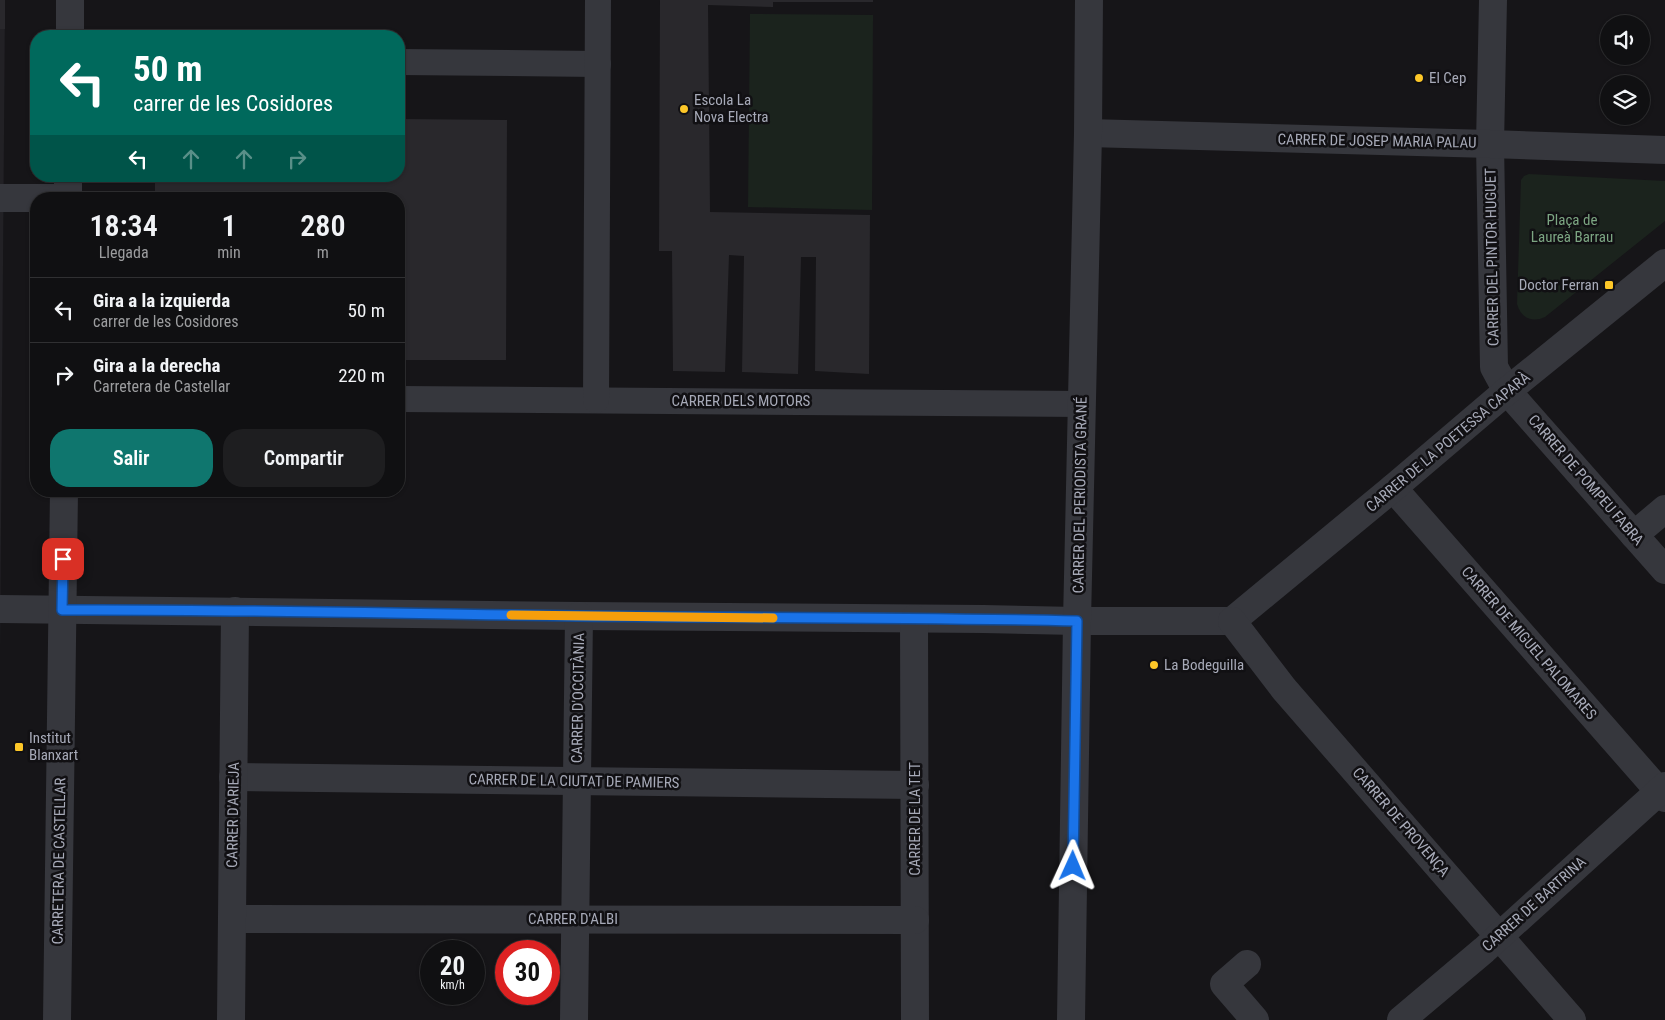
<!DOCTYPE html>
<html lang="es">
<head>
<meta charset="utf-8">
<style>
  :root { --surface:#101012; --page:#1e1e20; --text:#f1f3f6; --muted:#9c9d9f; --line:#303032; --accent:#0f766e }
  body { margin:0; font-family:"Roboto Condensed",sans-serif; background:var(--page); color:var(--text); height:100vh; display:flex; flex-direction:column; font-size:19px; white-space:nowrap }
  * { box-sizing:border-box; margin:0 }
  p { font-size:16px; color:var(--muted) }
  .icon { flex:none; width:28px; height:28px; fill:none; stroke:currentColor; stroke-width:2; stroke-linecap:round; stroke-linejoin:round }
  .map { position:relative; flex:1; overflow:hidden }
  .drawer { position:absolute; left:30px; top:192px; width:375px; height:305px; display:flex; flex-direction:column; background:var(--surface); border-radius:20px; box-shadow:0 1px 4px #0004,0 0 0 1px var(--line) }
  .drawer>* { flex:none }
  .guide { position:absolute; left:30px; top:30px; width:375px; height:152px; border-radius:20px; box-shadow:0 1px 4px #0004,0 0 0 1px var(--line); background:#00695c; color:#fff; overflow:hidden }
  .buttons { position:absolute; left:1600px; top:15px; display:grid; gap:10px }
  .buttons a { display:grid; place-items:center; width:50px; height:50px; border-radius:50%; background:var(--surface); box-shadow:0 1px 4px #0004,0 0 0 1px var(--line); font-size:25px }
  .speed { position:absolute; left:420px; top:940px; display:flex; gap:10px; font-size:25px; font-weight:700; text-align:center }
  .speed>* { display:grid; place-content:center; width:65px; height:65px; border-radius:50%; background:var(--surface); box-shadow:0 1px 4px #0004,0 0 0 1px var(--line); line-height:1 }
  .speed small { font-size:12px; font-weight:400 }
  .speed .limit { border:8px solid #d22; background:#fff; color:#111 }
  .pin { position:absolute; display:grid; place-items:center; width:42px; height:42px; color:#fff; margin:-21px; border-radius:10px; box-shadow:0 2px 8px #0006 }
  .me { position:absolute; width:55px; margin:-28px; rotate:1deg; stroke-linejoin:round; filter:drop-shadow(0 0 4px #0008) }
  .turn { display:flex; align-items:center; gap:18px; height:105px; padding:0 20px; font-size:22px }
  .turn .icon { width:65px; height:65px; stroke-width:2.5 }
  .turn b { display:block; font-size:35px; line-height:42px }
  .lanes { display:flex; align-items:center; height:48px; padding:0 20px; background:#0003; justify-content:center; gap:25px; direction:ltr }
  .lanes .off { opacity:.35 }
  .eta { display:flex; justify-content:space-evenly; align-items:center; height:85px; text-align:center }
  .eta b { font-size:30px; font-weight:600; line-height:35px }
  .action { display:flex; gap:10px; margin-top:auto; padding:10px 20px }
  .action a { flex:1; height:58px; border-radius:20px; background:var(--accent); color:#fff; font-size:20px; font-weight:600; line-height:58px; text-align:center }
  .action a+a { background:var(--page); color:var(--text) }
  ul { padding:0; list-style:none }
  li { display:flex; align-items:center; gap:15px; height:65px; padding:0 20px; border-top:1px solid var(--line) }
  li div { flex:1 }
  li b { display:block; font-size:19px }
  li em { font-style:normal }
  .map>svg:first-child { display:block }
  .built { fill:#222125 }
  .green { fill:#1b231d }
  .building { fill:#29282c }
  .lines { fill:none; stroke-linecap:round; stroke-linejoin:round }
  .pedestrian { stroke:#36373d; stroke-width:26 }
  .minor { stroke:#36373d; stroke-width:28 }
  .tertiary { stroke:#36373d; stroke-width:28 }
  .route-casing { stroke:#114b97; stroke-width:12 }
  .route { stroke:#1a73e8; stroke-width:9 }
  .slow { stroke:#f59e0b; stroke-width:9 }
  .poi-dot { fill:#fdc728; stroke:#111013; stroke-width:2 }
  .labels { text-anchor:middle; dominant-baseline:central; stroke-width:5; stroke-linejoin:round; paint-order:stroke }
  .poi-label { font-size:15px; fill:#a7aab8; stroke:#111013; text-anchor:start }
  .street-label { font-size:15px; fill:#a7aab8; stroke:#111013 }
  .park-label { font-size:15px; fill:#7ca582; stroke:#111013 }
</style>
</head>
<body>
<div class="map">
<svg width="1665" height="1020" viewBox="0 0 1665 1020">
  <rect width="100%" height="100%" fill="#161518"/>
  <polygon class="built" points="0,0 5,0 0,656"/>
  <g class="green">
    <polygon points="750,14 873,15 872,210 748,207"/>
    <path d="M1529,174L1665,181V221L1545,317C1532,323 1521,318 1517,304L1521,180L1524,176Z"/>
  </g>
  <g class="building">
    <rect x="0" y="0" width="5" height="29"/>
    <polygon points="660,0 873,0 873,2 773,2 773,7 708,5 710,212 870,215 869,374 815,371 816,257 801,257 798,374 742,372 744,256 729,255 725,372 673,371 672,251 659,251"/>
    <polygon points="399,119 507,120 506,360 399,360 399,199 155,199 155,176 399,176"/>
  </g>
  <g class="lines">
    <g class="pedestrian">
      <polyline points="399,62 598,64"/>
      <polyline points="399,399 1082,404"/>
      <polyline points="596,400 598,0"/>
    </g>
    <g class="minor">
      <polyline points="1493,0 1490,144 1494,367 1507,391 1665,570"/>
      <polyline points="1088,133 1490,144 1665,150"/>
      <polyline points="0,198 68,198"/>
      <polyline points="1393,488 1665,798"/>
      <polyline points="1634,535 1665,509"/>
      <polyline points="0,609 579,616 983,619 1077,621 1232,621"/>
      <polyline points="914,619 915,1020"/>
      <polyline points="1232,621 1393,488 1507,391 1665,263"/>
      <polyline points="1232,621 1284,689 1572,1020"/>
      <polyline points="233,777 915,785"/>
      <polyline points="232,919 915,920"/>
      <polyline points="1247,964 1224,984 1255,1020"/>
      <polyline points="231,1020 235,611"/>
      <polyline points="574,1020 579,616"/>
      <polyline points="1071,1020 1077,621 1088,133 1089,0"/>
      <polyline points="1401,1020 1484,950 1665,786"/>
    </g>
    <g class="tertiary">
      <polyline points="70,36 70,0"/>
      <polyline points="68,199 68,176"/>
      <polyline points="57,1020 64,491"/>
    </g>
  </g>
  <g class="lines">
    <defs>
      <path id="route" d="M63,559L62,610C234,609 405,614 577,616C744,618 910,617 1077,621L1073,866"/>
    </defs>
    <use href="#route" class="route-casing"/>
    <use href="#route" class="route"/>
    <polyline class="slow" points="511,615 773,618"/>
  </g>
  <g class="poi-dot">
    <circle cx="1419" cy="78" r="5"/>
    <circle cx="684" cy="109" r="5"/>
    <rect x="1604" y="280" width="10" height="10" rx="2.5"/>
    <circle cx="1154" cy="665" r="5"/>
    <rect x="14" y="742" width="10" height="10" rx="2.5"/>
  </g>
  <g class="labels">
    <g class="poi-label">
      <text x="1429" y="78">El Cep</text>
      <text x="694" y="100">Escola La<tspan x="694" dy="17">Nova Electra</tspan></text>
      <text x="1599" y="285" text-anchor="end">Doctor Ferran</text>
      <text x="1164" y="665">La Bodeguilla</text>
      <text x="29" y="738">Institut<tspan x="29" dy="17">Blanxart</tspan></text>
    </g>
    <g class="street-label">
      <text transform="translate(1377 141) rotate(1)">CARRER DE JOSEP MARIA PALAU</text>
      <text transform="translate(1492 257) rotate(-91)">CARRER DEL PINTOR HUGUET</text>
      <text x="741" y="401">CARRER DELS MOTORS</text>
      <text transform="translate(1448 442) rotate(-40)">CARRER DE LA POETESSA CAPARÀ</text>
      <text transform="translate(1586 480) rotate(49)">CARRER DE POMPEU FABRA</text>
      <text transform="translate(1080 495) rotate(-89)">CARRER DEL PERIODISTA GRANÉ</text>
      <text transform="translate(1529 643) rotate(49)">CARRER DE MIGUEL PALOMARES</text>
      <text transform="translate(578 698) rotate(-89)">CARRER D'OCCITÀNIA</text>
      <text transform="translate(574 781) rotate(1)">CARRER DE LA CIUTAT DE PAMIERS</text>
      <text transform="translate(233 815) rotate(-89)">CARRER D'ARIEJA</text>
      <text transform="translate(915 819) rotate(-90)">CARRER DE LA TET</text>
      <text transform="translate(1401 822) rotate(49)">CARRER DE PROVENÇA</text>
      <text transform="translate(59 861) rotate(-89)">CARRETERA DE CASTELLAR</text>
      <text transform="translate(1534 904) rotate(-42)">CARRER DE BARTRINA</text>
      <text x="573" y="919">CARRER D'ALBI</text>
    </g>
    <g class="park-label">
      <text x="1572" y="220">Plaça de<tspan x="1572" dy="17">Laureà Barrau</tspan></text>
    </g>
  </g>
</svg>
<div class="buttons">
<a><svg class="icon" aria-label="sound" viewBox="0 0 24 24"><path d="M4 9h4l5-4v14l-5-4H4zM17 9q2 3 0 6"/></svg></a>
<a><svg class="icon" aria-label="layers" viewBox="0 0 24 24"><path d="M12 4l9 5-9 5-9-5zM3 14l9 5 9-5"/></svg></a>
</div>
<div class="speed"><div>20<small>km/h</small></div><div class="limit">30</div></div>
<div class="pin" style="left:63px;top:559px;background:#d93025"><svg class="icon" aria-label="arrive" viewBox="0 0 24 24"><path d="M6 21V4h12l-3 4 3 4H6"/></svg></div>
<svg class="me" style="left:1073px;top:866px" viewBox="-20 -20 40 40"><path d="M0-17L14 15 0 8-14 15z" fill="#1a73e8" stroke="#fff" stroke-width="4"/></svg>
<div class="guide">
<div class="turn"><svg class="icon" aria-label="left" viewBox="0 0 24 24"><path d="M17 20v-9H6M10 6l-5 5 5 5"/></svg><div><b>50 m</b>carrer de les Cosidores</div></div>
<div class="lanes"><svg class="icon" aria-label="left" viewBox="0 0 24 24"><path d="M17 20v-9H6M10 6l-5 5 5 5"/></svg><svg class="icon off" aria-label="ahead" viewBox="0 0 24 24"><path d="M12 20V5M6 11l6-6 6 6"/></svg><svg class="icon off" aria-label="ahead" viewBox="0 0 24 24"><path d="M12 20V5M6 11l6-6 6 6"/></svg><svg class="icon off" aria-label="right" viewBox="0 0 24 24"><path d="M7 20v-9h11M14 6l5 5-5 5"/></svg></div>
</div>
<section class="drawer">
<div class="eta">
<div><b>18:34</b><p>Llegada</p></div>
<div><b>1</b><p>min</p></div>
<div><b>280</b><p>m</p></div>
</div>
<ul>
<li><svg class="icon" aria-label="left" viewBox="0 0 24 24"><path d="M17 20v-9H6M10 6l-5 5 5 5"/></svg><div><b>Gira a la izquierda</b><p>carrer de les Cosidores</p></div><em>50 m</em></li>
<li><svg class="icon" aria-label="right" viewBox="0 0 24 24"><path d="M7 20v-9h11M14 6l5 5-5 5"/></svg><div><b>Gira a la derecha</b><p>Carretera de Castellar</p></div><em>220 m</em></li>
</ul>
<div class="action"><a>Salir</a><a>Compartir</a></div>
</section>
</div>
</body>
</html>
